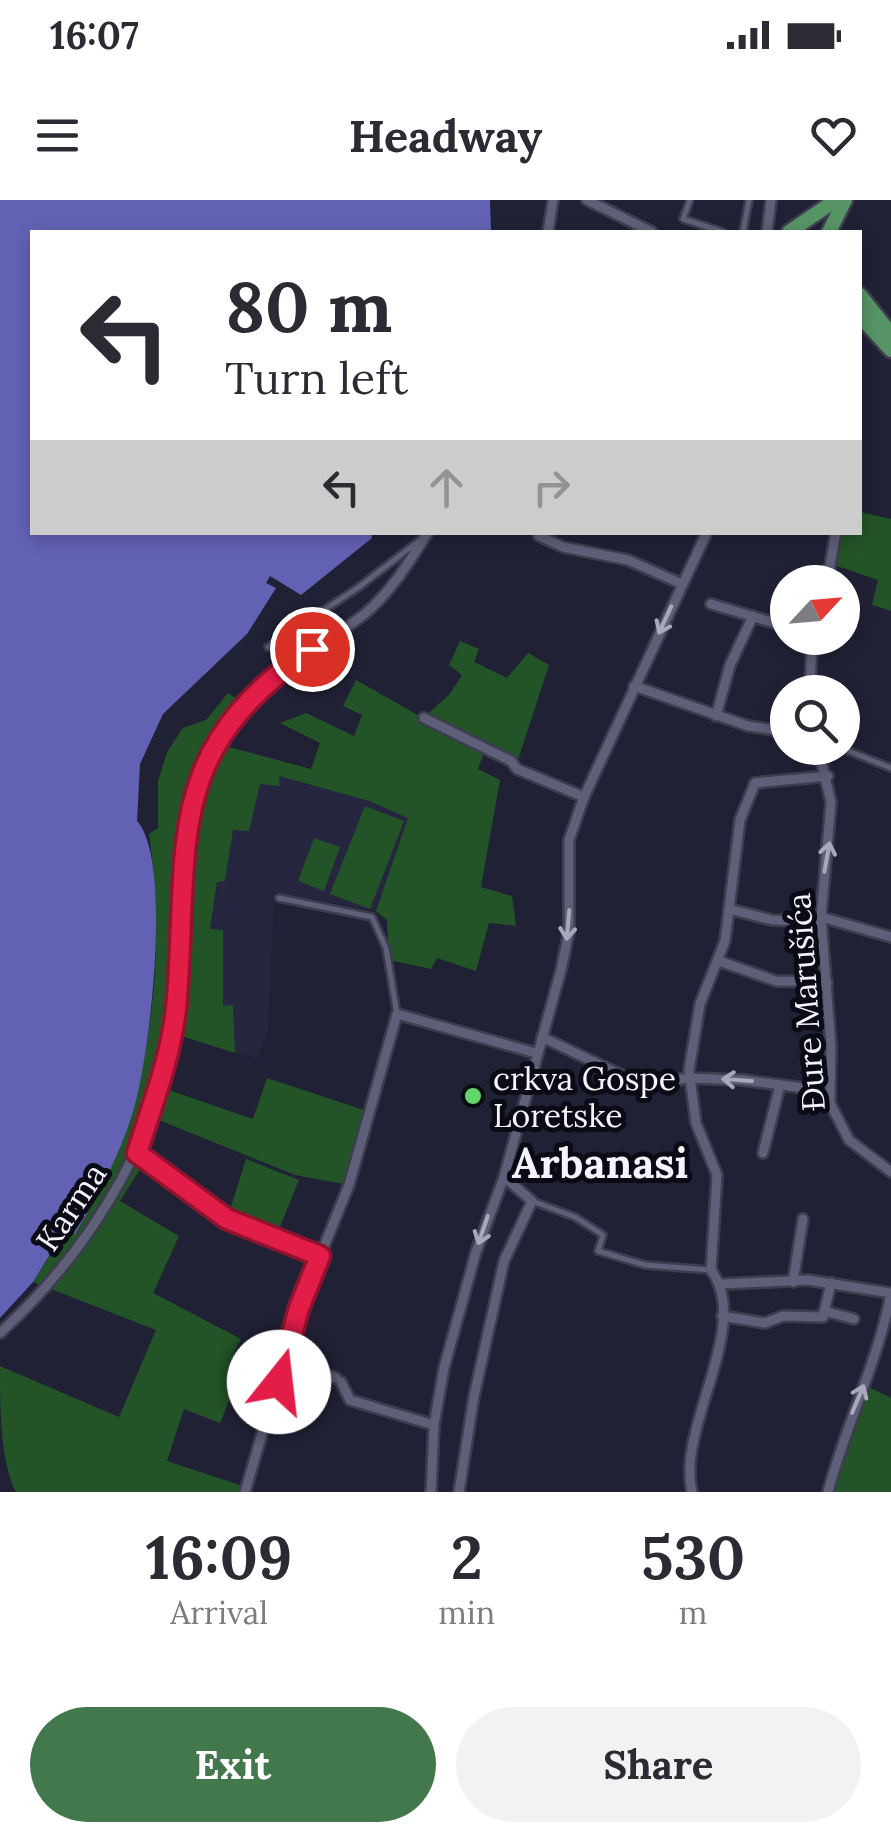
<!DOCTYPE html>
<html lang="en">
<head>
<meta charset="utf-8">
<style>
  :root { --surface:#fff; --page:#f2f2f3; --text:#2b2b33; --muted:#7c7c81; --accent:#43774c }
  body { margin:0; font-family:Lora,serif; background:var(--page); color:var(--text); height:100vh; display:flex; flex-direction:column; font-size:38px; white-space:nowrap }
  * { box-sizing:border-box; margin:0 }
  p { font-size:32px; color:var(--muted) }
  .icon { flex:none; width:55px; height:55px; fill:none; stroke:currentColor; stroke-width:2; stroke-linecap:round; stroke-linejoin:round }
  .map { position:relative; height:1292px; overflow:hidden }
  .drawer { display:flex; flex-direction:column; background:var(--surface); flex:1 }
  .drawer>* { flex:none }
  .banner { position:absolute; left:30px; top:30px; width:832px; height:305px; border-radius:0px; box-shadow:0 5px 15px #0003; background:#fff; color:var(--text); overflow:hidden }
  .needle { width:65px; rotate:64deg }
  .controls { position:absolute; left:770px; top:365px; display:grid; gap:20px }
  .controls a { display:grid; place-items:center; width:90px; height:90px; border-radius:50%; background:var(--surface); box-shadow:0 5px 15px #0003; font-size:50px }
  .pin { position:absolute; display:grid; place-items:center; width:85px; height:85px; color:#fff; margin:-42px; border:5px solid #fff; border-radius:50%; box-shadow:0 2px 10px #0007 }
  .me { position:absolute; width:110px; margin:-55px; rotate:16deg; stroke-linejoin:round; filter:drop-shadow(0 0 8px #0008) }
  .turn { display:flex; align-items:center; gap:35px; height:210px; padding:0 30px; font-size:45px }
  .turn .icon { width:130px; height:130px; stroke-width:2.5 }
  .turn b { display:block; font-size:70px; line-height:85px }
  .lanes { display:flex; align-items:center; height:95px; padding:0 30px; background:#0003; justify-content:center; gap:50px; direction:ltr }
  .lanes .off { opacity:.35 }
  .eta { display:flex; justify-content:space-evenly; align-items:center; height:170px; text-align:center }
  .eta b { font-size:60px; font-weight:800; line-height:70px }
  .action { display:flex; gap:20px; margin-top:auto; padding:20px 30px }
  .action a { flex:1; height:115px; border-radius:60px; background:var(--accent); color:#fff; font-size:40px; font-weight:800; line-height:115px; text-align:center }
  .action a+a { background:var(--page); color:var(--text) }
  .status { display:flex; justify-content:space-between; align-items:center; height:70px; padding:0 50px; background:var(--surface); direction:ltr }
  .status svg { height:28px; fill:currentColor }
  header { display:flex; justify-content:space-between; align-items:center; height:130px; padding:0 30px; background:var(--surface); font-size:45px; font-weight:800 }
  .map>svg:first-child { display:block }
  .built { fill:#262641 }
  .green { fill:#235427 }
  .water { fill:#6361b4 }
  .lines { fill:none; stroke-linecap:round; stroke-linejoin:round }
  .lane-casing { stroke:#3d3d4e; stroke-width:10 }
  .street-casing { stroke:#3d3d4e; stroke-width:14 }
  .primary-casing { stroke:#3d3d4e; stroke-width:19 }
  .lane { stroke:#5e5f78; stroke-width:5 }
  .street { stroke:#5e5f78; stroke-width:9 }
  .primary { stroke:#569365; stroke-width:14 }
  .oneway { stroke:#a8aaba }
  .route-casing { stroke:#92132f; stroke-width:25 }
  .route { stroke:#e11d48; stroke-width:18 }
  .poi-dot { fill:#60d56a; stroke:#0b0b15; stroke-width:4 }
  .labels { text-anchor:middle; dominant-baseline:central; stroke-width:10; stroke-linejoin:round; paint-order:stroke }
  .street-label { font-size:32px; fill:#f3f4fd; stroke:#0b0b15 }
  .poi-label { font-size:32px; fill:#f3f4fd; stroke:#0b0b15; text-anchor:start }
  .district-label { font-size:42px; font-weight:bold; fill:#f3f4fd; stroke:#0b0b15 }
</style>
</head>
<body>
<div class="status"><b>16:07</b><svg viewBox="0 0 49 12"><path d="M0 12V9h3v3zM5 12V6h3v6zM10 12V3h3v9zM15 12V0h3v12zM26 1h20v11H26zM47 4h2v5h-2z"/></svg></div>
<header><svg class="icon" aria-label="menu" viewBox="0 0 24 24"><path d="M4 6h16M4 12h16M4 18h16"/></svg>Headway<svg class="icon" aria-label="heart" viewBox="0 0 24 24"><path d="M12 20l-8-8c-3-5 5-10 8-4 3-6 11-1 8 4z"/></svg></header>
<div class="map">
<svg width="891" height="1292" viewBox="0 0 891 1292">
  <rect width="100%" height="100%" fill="#202135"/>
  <polygon class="built" points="278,576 369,601 409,618 376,711 274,692 268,829 257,858 235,853 233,806 223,807 223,730 210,729 218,681 225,680 233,630 249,630 260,584 280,585"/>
  <g class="green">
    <polygon points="860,312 891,319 891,411 872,405 878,380 837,366 842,333 860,332"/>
    <path d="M460,441L479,449L474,462L507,478L528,453L549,465L517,563L485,550L478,569L500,580L481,687L512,696L516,726L489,723L476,771L437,758L431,769L389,760L387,720L376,711L408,618L369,601L279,576L280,586L260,584L249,631L233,630L225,681L217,682L210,729L223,730V806L233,805L235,853L172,833L160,887L253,919L267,878L370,912L349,985L295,975L149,916L146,960L120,1001L179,1036L153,1093L241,1139L229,1163L242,1169L220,1223L184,1209L167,1261L246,1287L245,1292H16C0,1261 0,1205 0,1166L119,1217L156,1130L33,1082L66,1030L76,1033C148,919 169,767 149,634L158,628V581L167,552L183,528L206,520L228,493L245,504L217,544L311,569L320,543L280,523L306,513L354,536L362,515L343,506L356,480L423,518L449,495L462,475L449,465Z"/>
    <polygon points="365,606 404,621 370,709 330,694"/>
    <polygon points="314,638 340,647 324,691 298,681"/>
    <polygon points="246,959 299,980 275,1039 227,1019"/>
    <polygon points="864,1185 891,1198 891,1292 828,1292"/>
  </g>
  <path class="water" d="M0,0H490L491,32H32V332H371L372,338L301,395L270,376L266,383L276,388L247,434L163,514L140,564L137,621C173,660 150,854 134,908C122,950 98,997 75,1034L65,1030L33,1082L0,1118Z"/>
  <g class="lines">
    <defs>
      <g id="lane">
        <polyline points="690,0 683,19 723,32"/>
        <polyline points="743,32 749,0"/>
        <polyline points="268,447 359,387 420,340"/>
        <polyline points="819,552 846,550 891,568"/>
        <polyline points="279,698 372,717 386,748 397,814"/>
        <polyline points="532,1001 575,1017 603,1035 598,1051 645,1065 711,1070"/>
      </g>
      <g id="street">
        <polyline points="587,0 652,32"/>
        <polyline points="548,32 553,0"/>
        <polyline points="767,32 771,0"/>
        <polyline points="539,336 563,347 628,360 682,384"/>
        <polyline points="827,382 836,332"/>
        <polyline points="711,404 788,427"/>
        <polyline points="634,486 748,526 788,532"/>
        <polyline points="810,492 812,438"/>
        <polyline points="716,516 730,465 753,416"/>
        <polyline points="424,518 511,561 517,569 584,597"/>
        <polyline points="818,548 831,602 821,717 831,846 830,903 849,940 891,972"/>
        <polyline points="729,709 772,720 821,721"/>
        <polyline points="821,717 891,737"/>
        <polyline points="719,761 776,781 827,782"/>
        <polyline points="542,837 642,885 689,878 743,880 804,888 830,903"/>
        <polyline points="137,953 227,1019 320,1056"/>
        <polyline points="763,953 780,885"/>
        <polyline points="793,1082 803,1019"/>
        <path d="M722,1084L808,1080L891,1093C878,1162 846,1224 828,1292"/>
        <polyline points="824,1111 854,1119"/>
        <polyline points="722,1116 765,1123 783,1116 823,1117 831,1083"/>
        <path d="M0,1133C94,1047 167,927 177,798C183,720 174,638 203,564C207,553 218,543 225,533C268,473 306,458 362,416C389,395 410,361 428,332"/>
        <polyline points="287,1158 336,1178"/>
        <polyline points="341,1182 350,1200 434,1225"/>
        <polyline points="245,1292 299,1108 349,985 397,814 536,853"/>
        <polyline points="431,1292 434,1225 444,1168 476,1052 504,977 561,770 569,732 569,640 584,597 707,332"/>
        <polyline points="459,1292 474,1196 504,1061 532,1001 504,977"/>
        <path d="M692,1292C676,1227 753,1126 711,1070L717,975L696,923L689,870L700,804L725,741L740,620L755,583L828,576"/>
      </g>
      <g id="primary">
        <polyline points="789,32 836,0"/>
        <polyline points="829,32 845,0"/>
        <polyline points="860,95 891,134"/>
        <polyline points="860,116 891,150"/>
      </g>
    </defs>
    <use href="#lane" class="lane-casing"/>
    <use href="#street" class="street-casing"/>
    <use href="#primary" class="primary-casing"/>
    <use href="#lane" class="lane"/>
    <use href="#street" class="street"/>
    <use href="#primary" class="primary"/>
  </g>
  <defs><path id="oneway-shaft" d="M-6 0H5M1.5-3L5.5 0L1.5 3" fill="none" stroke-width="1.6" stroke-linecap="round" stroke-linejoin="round" transform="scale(2.5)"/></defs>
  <g class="oneway">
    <use href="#oneway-shaft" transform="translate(665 420) rotate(115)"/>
    <use href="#oneway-shaft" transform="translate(827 657) rotate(-80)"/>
    <use href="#oneway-shaft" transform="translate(568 725) rotate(95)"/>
    <use href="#oneway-shaft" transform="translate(737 880) rotate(-176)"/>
    <use href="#oneway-shaft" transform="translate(483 1030) rotate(109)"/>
    <use href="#oneway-shaft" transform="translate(858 1199) rotate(-67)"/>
  </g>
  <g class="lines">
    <defs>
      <path id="route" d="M279,1182L299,1108L320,1056L227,1019L137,953C153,902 173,852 177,798C189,641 163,550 312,449"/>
    </defs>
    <use href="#route" class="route-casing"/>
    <use href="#route" class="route"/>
  </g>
  <circle class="poi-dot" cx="473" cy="896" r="10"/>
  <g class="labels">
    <g class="street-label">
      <text transform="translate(806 802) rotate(-94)">Đure Marušića</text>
      <text transform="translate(71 1007) rotate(-56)">Karma</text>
    </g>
    <g class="poi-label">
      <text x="493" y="878">crkva Gospe<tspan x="493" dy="37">Loretske</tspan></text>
    </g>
    <g class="district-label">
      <text x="600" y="963">Arbanasi</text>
    </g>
  </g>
</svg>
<div class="controls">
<a><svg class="needle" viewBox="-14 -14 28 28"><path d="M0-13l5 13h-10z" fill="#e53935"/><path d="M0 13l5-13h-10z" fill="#7c7c81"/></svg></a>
<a><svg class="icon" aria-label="search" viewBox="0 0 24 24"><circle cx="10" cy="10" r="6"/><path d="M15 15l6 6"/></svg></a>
</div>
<div class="pin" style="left:312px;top:449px;background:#d93025"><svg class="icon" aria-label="arrive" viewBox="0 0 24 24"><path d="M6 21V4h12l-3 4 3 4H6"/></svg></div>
<svg class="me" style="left:279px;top:1182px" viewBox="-20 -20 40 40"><circle r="19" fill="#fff"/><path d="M0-13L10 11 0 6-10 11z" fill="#e11d48"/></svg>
<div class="banner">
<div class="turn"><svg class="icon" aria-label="left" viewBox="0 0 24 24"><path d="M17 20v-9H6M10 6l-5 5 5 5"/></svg><div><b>80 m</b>Turn left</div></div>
<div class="lanes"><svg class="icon" aria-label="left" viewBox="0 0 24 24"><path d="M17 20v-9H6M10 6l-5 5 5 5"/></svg><svg class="icon off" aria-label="ahead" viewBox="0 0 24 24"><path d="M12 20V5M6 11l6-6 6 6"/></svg><svg class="icon off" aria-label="right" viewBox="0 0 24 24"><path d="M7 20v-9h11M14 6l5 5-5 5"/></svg></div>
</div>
</div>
<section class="drawer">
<div class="eta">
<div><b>16:09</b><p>Arrival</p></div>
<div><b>2</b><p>min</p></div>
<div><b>530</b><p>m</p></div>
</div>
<div class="action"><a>Exit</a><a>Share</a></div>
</section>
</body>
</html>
